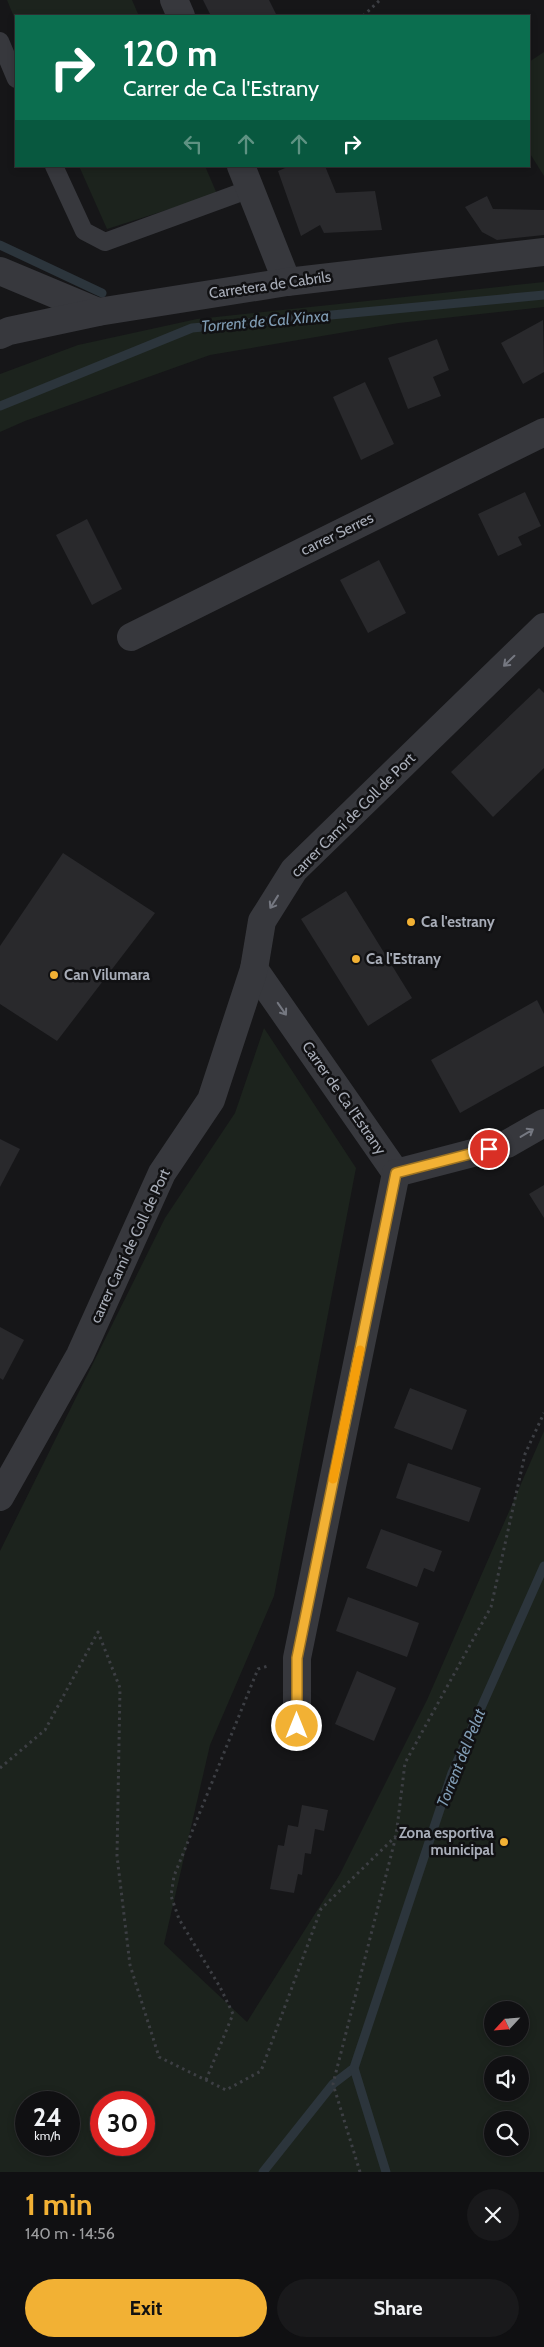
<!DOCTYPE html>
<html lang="en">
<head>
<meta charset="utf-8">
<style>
  :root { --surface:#101012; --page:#19191b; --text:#f1f3f6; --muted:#9c9d9f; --line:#303032; --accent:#f2b134 }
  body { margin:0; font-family:Cabin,sans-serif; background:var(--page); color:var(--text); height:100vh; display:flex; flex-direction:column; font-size:19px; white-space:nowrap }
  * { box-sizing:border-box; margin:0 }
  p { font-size:16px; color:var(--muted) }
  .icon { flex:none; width:28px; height:28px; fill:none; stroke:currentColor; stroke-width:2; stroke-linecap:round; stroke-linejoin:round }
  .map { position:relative; height:2172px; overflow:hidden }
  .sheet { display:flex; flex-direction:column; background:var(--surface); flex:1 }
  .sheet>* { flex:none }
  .top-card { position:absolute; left:15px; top:15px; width:515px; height:152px; border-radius:0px; box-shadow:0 2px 8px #0003,0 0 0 1px var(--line); background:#0b6e4f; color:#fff; overflow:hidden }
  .needle { width:32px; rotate:244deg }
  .tools { position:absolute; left:484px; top:2001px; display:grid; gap:10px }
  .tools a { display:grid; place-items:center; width:45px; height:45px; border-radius:50%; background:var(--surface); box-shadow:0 2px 8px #0003,0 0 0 1px var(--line); font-size:25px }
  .speed { position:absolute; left:15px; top:2091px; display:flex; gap:10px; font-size:25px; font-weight:700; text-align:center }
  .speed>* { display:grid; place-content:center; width:65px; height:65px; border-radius:50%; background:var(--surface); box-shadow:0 2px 8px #0003,0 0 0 1px var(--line); line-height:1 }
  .speed small { font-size:12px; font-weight:400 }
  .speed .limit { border:8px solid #d22; background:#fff; color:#111 }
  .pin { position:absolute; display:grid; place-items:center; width:42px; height:42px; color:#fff; margin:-21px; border:2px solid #fff; border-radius:50%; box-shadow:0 1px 5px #0007 }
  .me { position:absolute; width:55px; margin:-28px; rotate:0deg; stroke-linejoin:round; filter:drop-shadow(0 0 4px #0008) }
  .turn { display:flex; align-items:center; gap:18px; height:105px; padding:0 25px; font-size:22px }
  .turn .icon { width:65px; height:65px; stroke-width:2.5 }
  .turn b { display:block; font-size:35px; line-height:42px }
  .lanes { display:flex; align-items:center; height:48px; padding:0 25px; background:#0003; justify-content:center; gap:25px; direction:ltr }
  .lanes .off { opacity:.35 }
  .round { display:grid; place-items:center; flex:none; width:52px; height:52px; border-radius:26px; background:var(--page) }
  .overview { display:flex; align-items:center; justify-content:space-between; height:85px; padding:0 25px }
  h1 { font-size:30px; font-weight:700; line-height:38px; color:var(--accent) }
  .cta { display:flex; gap:10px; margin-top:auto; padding:10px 25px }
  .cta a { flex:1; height:58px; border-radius:30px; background:var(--accent); color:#111; font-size:20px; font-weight:700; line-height:58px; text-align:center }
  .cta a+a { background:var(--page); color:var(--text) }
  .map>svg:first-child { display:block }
  .green { fill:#1c231d; fill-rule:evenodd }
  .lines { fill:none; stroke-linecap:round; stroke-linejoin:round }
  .stream { stroke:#2c353c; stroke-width:9 }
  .building { fill:#29292c }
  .path { stroke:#3d3f44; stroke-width:3; stroke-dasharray:2.5 4; stroke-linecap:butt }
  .service { stroke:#37383d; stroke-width:18 }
  .minor { stroke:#37383d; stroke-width:28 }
  .tertiary { stroke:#37383d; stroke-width:28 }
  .oneway { stroke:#757881 }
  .route-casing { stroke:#9d7322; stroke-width:12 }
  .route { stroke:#f2b134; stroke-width:9 }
  .slow { stroke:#f59e0b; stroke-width:9 }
  .poi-dot { fill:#f2b134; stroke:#111113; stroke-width:2 }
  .labels { text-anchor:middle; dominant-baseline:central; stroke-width:5; stroke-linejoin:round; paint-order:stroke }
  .street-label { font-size:15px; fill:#a8adb8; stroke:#111113 }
  .poi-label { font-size:15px; font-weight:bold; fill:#a8adb8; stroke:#111113; text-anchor:start }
  .water-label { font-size:16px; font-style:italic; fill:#7f9bb3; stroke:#111113 }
</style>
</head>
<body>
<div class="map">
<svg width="544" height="2172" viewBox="0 0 544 2172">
  <rect width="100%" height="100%" fill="#161618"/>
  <g class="green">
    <polygon points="7,0 132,0 139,16 16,16 16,22"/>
    <polygon points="544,52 544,176 529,152 529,62"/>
    <polygon points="79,166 205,166 217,194 107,229"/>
    <polygon points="544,282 544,307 399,323 210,355 25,421 0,432 0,374 78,345 197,319"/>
    <path d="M264,1028L356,1168L274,1596L210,1745L164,1944L247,2022L340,1874L427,1700L544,1431V2172H0V1551L165,1218L235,1113ZM492,2010H520V2038H492ZM492,2065H520V2092H492ZM69,2102V2145H26V2102ZM144,2102V2145H101V2102ZM492,2120H520V2148H492Z"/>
  </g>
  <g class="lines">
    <g class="stream">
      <polyline points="0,245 102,293"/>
      <polyline points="0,406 192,328 544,295"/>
      <polyline points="263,2172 333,2084 354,2068"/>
      <polyline points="386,2172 354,2068 452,1773 544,1566"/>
    </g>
  </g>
  <g class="building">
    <polygon points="203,0 269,0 277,16 211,16"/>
    <polygon points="290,166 325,166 336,193 375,191 382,230 324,233 320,225 301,236 278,171"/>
    <polygon points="487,196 493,209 544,210 544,235 497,240 482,232 465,207"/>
    <polygon points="543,320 544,372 523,384 501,343"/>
    <polygon points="437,339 449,370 433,377 441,396 408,409 388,358"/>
    <polygon points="365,382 394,444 361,460 333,397"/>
    <polygon points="525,492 541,526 518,537 522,545 498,556 478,514"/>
    <polygon points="87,519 122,589 92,605 56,535"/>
    <polygon points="379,560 406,613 368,633 340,580"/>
    <polygon points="539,688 544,693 544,768 493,817 451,772"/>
    <polygon points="63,853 155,913 57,1041 0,1004 0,946"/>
    <polygon points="346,891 412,998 368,1026 301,919"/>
    <polygon points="537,1000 544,1014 544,1066 460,1113 431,1060"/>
    <polygon points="0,1139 20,1149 0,1187"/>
    <polygon points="544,1185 544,1218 529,1194"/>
    <polygon points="0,1327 24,1340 3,1380 0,1378"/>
    <polygon points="410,1388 467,1410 452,1450 394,1428"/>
    <polygon points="408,1463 481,1488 469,1522 396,1498"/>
    <polygon points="381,1529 442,1551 434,1572 424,1568 417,1587 366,1568"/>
    <polygon points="348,1597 419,1623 407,1657 336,1631"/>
    <polygon points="357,1671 396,1688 374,1741 335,1724"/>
    <polygon points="302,1805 328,1810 324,1831 315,1829 311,1854 305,1853 302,1875 298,1874 294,1893 270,1889 278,1845 284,1846 288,1825 298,1827"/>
  </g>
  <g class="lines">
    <g class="path">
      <polyline points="363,16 380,0"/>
      <polyline points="0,1768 45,1730 98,1632 120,1688 117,1856 130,1965 159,2057 226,2090 261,2071 321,1909 396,1836 405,1763 491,1607 525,1454 544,1413"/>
      <polyline points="206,2080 233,2014 220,1987 179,1919 171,1896 174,1876 258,1669 268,1666"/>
      <polyline points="360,2172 333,2084 396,1836"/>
    </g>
    <g class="service">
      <polyline points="0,41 16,79"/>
      <polyline points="54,166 84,231 105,242 250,189"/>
    </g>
    <g class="minor">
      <polyline points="174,0 181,16"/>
      <polyline points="241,166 287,282"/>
      <polyline points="0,271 98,312"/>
      <polyline points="131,637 544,432"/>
      <polyline points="254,969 396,1173 507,1144 544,1123"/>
      <polyline points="0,1497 80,1355 162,1173 211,1100 254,969 262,921 294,870 544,627"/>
      <polyline points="297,1726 297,1658 396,1173"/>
    </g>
    <polyline class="tertiary" points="0,335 9,331 98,312 287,282 544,252"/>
  </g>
  <defs><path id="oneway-shaft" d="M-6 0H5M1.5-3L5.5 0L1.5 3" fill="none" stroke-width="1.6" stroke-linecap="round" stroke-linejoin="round" transform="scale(1.25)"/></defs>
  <g class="oneway">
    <use href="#oneway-shaft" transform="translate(509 661) rotate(136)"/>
    <use href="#oneway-shaft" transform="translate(274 902) rotate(122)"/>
    <use href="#oneway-shaft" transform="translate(282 1009) rotate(55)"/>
    <use href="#oneway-shaft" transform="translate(527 1133) rotate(-31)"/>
  </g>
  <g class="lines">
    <defs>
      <polyline id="route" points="297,1726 297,1658 396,1173 489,1149"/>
    </defs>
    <use href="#route" class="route-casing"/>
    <use href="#route" class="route"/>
    <polyline class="slow" points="333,1479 360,1350"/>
  </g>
  <g class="poi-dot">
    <circle cx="411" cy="922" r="5"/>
    <circle cx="356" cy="959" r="5"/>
    <circle cx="54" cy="975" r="5"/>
    <circle cx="504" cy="1842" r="5"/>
  </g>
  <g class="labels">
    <g class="street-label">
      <text transform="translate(270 285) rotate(-8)">Carretera de Cabrils</text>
      <text transform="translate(337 534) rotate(-26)">carrer Serres</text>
      <text transform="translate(353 815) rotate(-45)">carrer Camí de Coll de Port</text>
      <text transform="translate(344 1098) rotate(55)">Carrer de Ca l'Estrany</text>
      <text transform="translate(130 1246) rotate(-65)">carrer Camí de Coll de Port</text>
    </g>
    <g class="poi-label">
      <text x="421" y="922">Ca l'estrany</text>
      <text x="366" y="959">Ca l'Estrany</text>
      <text x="64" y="975">Can Vilumara</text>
      <text x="494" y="1833" text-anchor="end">Zona esportiva<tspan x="494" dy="17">municipal</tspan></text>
    </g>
    <g class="water-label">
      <text transform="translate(265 321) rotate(-5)">Torrent de Cal Xinxa</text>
      <text transform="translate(461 1758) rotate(-68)">Torrent del Pelat</text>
    </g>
  </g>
</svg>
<div class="tools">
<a><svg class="needle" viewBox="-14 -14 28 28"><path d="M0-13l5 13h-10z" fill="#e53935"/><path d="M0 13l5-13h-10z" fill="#9c9d9f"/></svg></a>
<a><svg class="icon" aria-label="sound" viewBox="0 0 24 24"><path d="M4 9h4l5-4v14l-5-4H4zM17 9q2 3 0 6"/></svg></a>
<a><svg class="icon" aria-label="search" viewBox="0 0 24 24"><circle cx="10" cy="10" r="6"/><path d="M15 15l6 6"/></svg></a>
</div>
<div class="speed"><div>24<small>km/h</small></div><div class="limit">30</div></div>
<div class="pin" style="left:489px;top:1149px;background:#d93025"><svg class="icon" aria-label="arrive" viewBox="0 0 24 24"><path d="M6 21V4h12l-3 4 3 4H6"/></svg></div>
<svg class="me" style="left:297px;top:1726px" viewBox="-20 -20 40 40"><circle r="17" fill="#f2b134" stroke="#fff" stroke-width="3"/><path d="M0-11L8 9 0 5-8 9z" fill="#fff"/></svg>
<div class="top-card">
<div class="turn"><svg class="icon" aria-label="right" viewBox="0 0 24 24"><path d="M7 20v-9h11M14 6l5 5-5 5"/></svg><div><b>120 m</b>Carrer de Ca l'Estrany</div></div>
<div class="lanes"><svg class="icon off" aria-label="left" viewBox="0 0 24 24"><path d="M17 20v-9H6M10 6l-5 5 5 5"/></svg><svg class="icon off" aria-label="ahead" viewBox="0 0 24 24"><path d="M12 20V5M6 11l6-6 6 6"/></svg><svg class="icon off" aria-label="ahead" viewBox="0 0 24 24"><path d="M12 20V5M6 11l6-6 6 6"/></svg><svg class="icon" aria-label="right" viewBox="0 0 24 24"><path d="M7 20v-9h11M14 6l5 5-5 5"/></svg></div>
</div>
</div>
<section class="sheet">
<div class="overview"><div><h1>1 min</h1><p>140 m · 14:56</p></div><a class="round"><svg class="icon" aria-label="close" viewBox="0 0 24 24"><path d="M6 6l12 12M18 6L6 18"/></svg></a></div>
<div class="cta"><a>Exit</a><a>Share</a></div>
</section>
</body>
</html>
